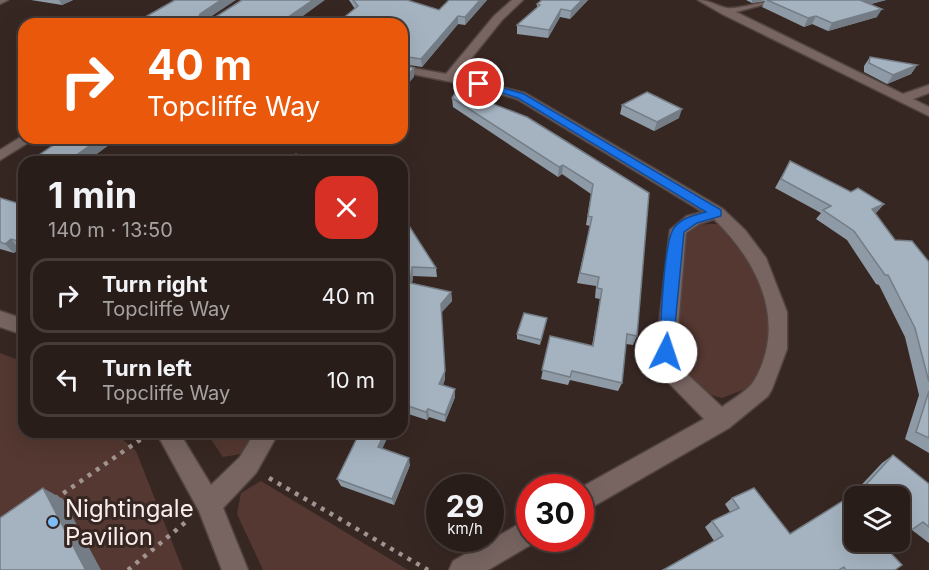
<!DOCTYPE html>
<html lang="en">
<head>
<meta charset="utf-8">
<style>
  :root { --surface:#291d1a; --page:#312623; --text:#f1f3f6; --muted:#a5a2a2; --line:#453b39 }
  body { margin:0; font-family:Inter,sans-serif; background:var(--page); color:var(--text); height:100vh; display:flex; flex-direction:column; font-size:22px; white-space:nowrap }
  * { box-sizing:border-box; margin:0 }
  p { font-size:20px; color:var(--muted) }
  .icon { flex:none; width:33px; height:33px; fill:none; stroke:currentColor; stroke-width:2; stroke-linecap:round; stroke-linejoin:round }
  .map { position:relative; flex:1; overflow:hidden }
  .side { position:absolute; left:18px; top:156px; width:390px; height:282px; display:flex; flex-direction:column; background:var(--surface); border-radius:18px; box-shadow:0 6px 24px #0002,0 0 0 2px var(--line) }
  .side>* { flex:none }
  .banner { position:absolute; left:18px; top:18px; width:390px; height:126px; border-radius:18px; box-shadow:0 6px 24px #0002,0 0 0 2px var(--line); background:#ea580c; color:#fff; overflow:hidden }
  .controls { position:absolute; left:844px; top:486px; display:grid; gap:12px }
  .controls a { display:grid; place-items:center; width:66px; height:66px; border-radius:12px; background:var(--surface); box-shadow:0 6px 24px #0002,0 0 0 2px var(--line); font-size:30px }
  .speed { position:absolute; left:426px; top:474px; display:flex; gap:12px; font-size:30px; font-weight:700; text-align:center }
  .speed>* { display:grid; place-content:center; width:78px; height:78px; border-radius:50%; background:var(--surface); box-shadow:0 6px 24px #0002,0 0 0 2px var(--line); line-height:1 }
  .speed small { font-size:15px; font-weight:400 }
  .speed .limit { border:9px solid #d22; background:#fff; color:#111 }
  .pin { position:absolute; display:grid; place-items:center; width:51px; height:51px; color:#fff; margin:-26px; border:3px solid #fff; border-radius:50%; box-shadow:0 2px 6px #0007 }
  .me { position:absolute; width:66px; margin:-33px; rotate:4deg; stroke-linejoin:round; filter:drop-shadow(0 0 4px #0008) }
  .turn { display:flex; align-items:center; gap:21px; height:126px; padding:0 30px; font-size:27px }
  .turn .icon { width:78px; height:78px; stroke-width:2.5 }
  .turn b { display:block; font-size:42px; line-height:51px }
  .round { display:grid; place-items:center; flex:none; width:63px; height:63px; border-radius:18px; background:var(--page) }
  .overview { display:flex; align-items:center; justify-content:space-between; height:102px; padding:0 30px }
  h1 { font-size:36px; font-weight:700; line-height:45px }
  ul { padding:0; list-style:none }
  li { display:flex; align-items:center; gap:18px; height:75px; margin:0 12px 9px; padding:0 18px; border:3px solid var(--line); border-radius:18px }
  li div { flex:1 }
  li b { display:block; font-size:22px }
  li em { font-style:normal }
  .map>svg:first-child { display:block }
  .green { fill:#543831 }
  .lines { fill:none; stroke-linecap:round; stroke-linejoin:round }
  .minor-casing { stroke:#524542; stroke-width:3 }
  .tertiary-casing { stroke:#524542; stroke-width:3 }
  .path { stroke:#a19491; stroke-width:4.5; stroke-dasharray:4 6; stroke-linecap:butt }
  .minor { fill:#786561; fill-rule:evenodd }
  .tertiary { fill:#786561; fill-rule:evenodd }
  .wall { fill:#8e9aa5 }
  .shaded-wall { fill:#747d86 }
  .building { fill:#a5b3c0; stroke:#747d86; stroke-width:1.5 }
  .route { fill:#1a73e8; stroke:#114b97; stroke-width:1.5 }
  .poi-dot { fill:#7dbef9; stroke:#372723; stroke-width:2 }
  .labels { text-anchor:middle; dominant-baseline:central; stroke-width:6; stroke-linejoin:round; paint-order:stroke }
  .near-poi-label { font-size:24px; fill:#f8edeb; stroke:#372723; text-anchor:start }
</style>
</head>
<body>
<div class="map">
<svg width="929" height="570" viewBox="0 0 929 570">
  <rect width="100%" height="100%" fill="#372723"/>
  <g class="green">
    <polygon points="708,224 720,224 748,252 772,310 768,347 753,386 722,398 711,395 682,371 674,351 686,235 698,225"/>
    <polygon points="0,353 24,362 24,432 114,432 136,451 183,570 0,570"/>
    <polygon points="206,432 261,432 247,453 223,457"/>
    <polygon points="261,481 408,570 263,570 237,514 241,493"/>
  </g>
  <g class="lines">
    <defs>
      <g id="minor">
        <path d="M512,0H523L502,20L457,76L525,93L723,209L745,230L766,258L787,312V349L772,389L768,396L729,428L580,514V488L704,419L669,383L656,352L670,230L687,216L703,212L517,99L477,87L402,72V66L446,74L494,16ZM714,219C758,262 788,322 754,381C748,391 731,400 722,407L684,371L676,352L686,233L699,224Z"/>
        <path d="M698,0C710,0 716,6 727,8C736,10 766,0 781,0L736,12L903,94L929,85V93L913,99L929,107V116L722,14Z"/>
        <polygon points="24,135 24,138 36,138 0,160 0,150"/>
        <polygon points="0,311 24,319 24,335 0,327"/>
        <polygon points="156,432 179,432 211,485 240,457 255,432 279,432 256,473 223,508 248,570 222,570 199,511"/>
        <polygon points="530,518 530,538 539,540 488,570 449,570 453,561"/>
      </g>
      <polygon id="tertiary" points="0,0 8,0 0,4"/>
    </defs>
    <use href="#minor" class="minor-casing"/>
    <use href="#tertiary" class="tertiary-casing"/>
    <g class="path">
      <polyline points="269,478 428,570"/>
      <polyline points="55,499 144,437"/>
      <polyline points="128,570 187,521"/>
    </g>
    <use href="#minor" class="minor"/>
    <use href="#tertiary" class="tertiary"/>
  </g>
  <g class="wall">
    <polygon points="31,0 73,0 62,5"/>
    <polygon points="349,0 407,0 439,10 487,0 465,25 458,24 422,67 402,64 402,24 355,9"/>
    <polygon points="542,0 588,0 570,19 560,17 548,38 517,34 517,25 537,8 537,4"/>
    <polygon points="746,0 886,0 871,4 877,17 828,31 812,24 804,27 762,7 765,1 752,3"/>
    <polygon points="870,57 917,65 911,74 887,84 864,72 864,66"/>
    <polygon points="452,98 649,193 637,336 633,345 626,344 622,383 618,391 570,380 568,385 541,379 550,336 592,346 600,299 595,298 596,286 577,283 590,226 586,225 591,194 562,174 558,177 453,107"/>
    <polygon points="622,105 679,118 654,131 620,114"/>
    <polygon points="64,138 118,138 86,162 40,162 36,157"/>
    <polygon points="790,161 851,192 884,204 875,214 895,240 929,262 929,453 905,439 919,395 905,337 879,285 876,284 847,240 816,219 821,213 775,188"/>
    <polygon points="0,198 24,205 24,250 19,249 14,253 0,249"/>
    <polygon points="402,215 436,268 437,277 413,276 412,283 451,292 452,301 441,313 445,379 443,385 455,389 455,397 445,422 429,417 427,420 402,412 402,368 407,370 407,311 402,302"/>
    <polygon points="547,318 540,345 517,339 517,334"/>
    <polygon points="343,432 390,432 382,448 410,465 394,505 341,486 337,479 358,438 343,433"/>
    <polygon points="893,455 929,484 929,543 912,530 885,547 895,570 663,570 714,541 705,527 712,521 730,512 725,504 732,498 790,534 851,496 882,463"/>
  </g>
  <g class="shaded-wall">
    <polygon points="59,0 73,0 62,5"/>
    <polygon points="221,0 236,0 203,22 199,17 200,14"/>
    <polygon points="313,0 325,0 292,24 278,24"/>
    <polygon points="480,0 487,0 465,25 465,17"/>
    <polygon points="582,0 588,0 570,19 571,11"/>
    <polygon points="752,0 765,0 752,3"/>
    <polygon points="860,0 886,0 856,8"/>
    <polygon points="561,9 560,17 548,38 549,30"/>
    <polygon points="882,9 877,17 828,31 832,23"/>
    <polygon points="458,16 458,24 422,67 421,59"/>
    <polygon points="816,16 812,24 804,27 808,18"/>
    <polygon points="917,65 911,74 887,84 893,75"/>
    <polygon points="414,68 414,77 402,91 402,82"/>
    <polygon points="682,109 679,118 654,131 657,122"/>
    <polygon points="100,138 118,138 86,162 67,162"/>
    <polygon points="563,165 562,174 558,177 559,167"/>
    <polygon points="884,204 876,213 865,219 872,209"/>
    <polygon points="11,239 19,249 14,253 5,244"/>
    <polygon points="412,267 413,276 411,292 410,283"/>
    <polygon points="451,292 452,301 441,313 441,304"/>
    <polygon points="445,371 445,379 440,392 439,384"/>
    <polygon points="455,389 455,397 445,422 445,415"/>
    <polygon points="428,409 429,417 427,420 426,412"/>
    <polygon points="385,432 390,432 380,454 378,447"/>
    <polygon points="409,458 410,465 394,505 392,499"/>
    <polygon points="43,488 63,499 101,570 84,570"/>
  </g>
  <g class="building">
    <polygon points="175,0 221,0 200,14 199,17 214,18 242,0 313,0 278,24 133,24"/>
    <polygon points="353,0 407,0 439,10 449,0 480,0 465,17 458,16 421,59 402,56 402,24 336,24 358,6"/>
    <polygon points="542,0 582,0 571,11 561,9 549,30 517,25 540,5 537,4"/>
    <polygon points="767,0 861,0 860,0 882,9 832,23 816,16 808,18"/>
    <polygon points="870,57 917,65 893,75 869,63"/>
    <polygon points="402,65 414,68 402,82"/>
    <polygon points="457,90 527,117 649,193 637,336 627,334 622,383 572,371 570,377 542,370 550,336 593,346 602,289 597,288 599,277 580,273 592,217 588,216 593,184 563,165 559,167 452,98"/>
    <polygon points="647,92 682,109 657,122 622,105"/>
    <polygon points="64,138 100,138 67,162 57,162 36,157"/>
    <polygon points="296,154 305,162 288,162"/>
    <polygon points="790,161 851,192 858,188 884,204 872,209 895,240 912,241 929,262 929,382 915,328 888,275 885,275 854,231 823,210 831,206 781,179"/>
    <polygon points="0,198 24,205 24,243 11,239 5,244 0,242"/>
    <polygon points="402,215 436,268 412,267 410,283 451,292 441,304 445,371 439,384 455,389 445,415 428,409 426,412 402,404 402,368 407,370 406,304 402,296"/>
    <polygon points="524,313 547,318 541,340 517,334"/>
    <polygon points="929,391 929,438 916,432"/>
    <polygon points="360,432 385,432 378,447 409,458 392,499 337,479"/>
    <polygon points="893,455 929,484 929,527 923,522 900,538 900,496 855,496 855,542 894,542 885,547 902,565 895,570 846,570 844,567 839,570 663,570 723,536 712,521 739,508 732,498 754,488 790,534 862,489"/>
    <polygon points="43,488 85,569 84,570 0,570 0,518"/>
  </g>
  <path class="route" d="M479,81L524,94L721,210V216L697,223L684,232L672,356L666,358L659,352C661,330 663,242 674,228C681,218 695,215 706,212L518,98L476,85L475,84Z"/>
  <circle class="poi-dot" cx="53" cy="522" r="6"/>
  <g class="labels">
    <g class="near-poi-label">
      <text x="65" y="508">Nightingale<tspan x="65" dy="28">Pavilion</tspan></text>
    </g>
  </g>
</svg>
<div class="controls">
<a><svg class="icon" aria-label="layers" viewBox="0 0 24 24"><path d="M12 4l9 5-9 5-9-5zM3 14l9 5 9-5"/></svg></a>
</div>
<div class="speed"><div>29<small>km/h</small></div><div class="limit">30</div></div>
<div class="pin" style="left:479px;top:84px;background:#d93025"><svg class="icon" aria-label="arrive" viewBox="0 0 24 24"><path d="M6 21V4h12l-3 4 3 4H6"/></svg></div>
<svg class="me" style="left:666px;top:352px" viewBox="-20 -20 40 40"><circle r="19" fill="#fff"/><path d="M0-13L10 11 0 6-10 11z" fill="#1a73e8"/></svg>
<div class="banner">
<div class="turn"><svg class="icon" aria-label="right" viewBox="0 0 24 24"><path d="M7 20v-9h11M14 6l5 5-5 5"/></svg><div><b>40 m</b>Topcliffe Way</div></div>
</div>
<section class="side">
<div class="overview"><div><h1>1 min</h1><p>140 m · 13:50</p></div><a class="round" style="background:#d93025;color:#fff"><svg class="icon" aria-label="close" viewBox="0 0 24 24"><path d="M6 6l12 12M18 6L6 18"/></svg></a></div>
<ul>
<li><svg class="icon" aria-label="right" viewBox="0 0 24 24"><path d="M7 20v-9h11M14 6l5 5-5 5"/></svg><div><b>Turn right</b><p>Topcliffe Way</p></div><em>40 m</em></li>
<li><svg class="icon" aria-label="left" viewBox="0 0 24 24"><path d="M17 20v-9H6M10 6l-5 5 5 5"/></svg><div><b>Turn left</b><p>Topcliffe Way</p></div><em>10 m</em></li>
</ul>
</section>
</div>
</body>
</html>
